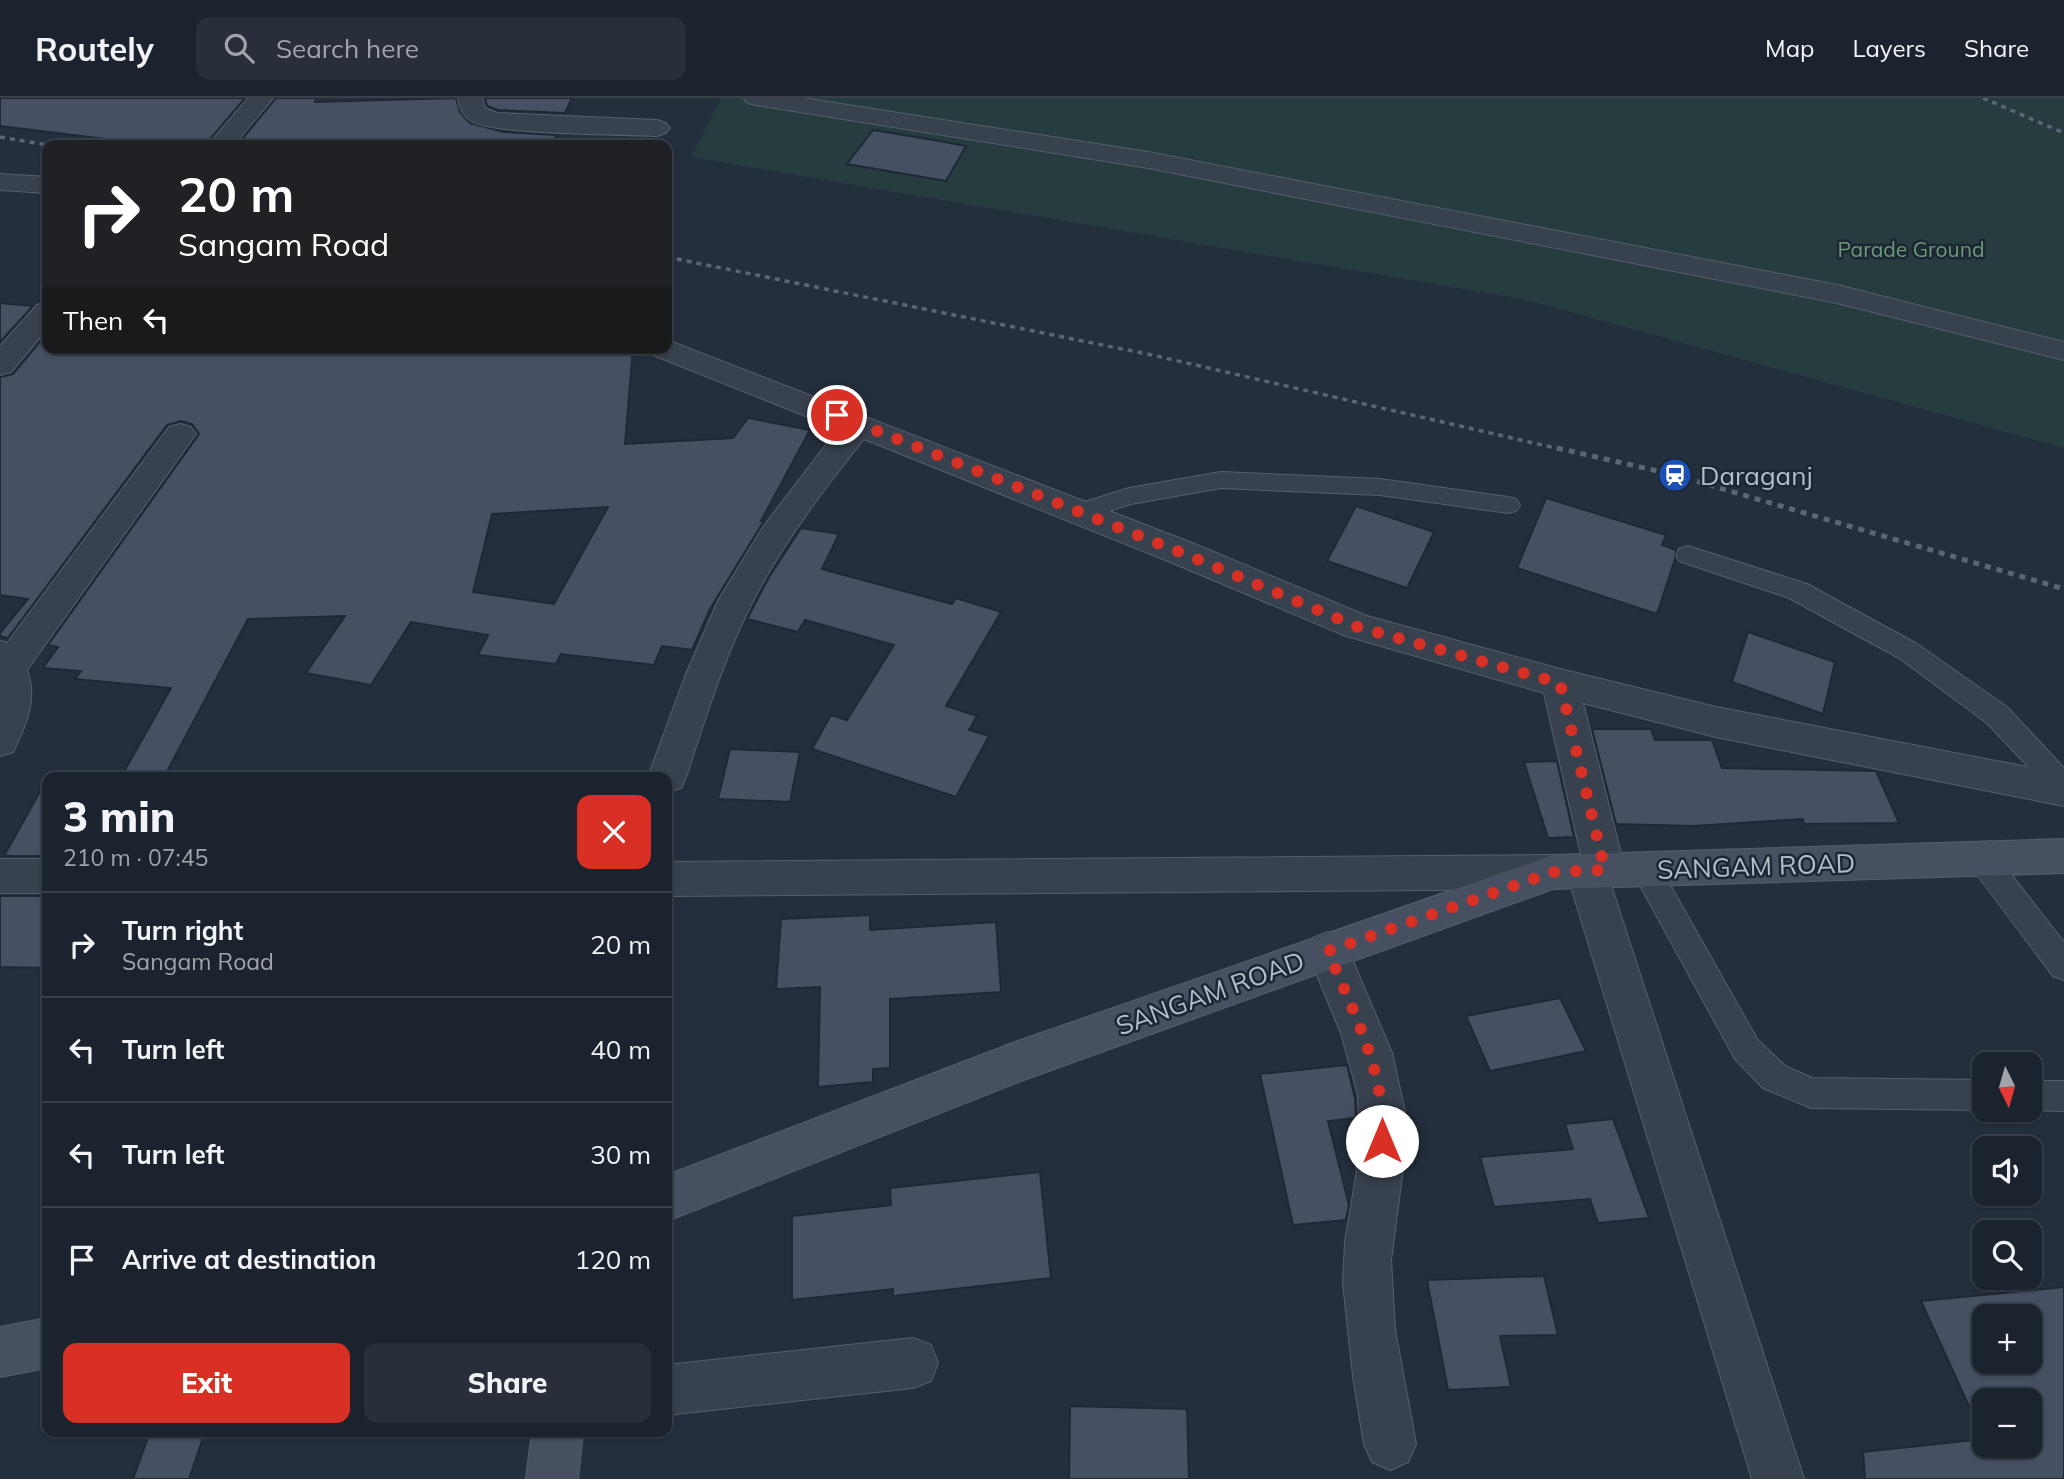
<!DOCTYPE html>
<html lang="en">
<head>
<meta charset="utf-8">
<style>
  :root { --surface:#1b232e; --page:#282f3a; --text:#f1f3f6; --muted:#a0a4aa; --line:#39404a; --accent:#d93025 }
  body { margin:0; font-family:Mulish,sans-serif; background:var(--page); color:var(--text); height:100vh; display:flex; flex-direction:column; font-size:26px; white-space:nowrap }
  * { box-sizing:border-box; margin:0 }
  p { font-size:23px; color:var(--muted) }
  .icon { flex:none; width:38px; height:38px; fill:none; stroke:currentColor; stroke-width:2; stroke-linecap:round; stroke-linejoin:round }
  .map { position:relative; flex:1; overflow:hidden }
  .sheet { position:absolute; left:42px; top:674px; width:630px; height:665px; display:flex; flex-direction:column; background:var(--surface); border-radius:14px; box-shadow:0 2px 5px #0004,0 0 0 2px var(--line) }
  .sheet>* { flex:none }
  .hud { position:absolute; left:42px; top:42px; width:630px; height:214px; border-radius:14px; box-shadow:0 2px 5px #0004,0 0 0 2px var(--line); background:#202124; color:#fff; overflow:hidden }
  .needle { width:46px; rotate:175deg }
  .tools { position:absolute; left:1972px; top:954px; display:grid; gap:14px }
  .tools a { display:grid; place-items:center; width:70px; height:70px; border-radius:14px; background:var(--surface); box-shadow:0 2px 5px #0004,0 0 0 2px var(--line); font-size:35px }
  .pin { position:absolute; display:grid; place-items:center; width:60px; height:60px; color:#fff; margin:-30px; border:4px solid #fff; border-radius:50%; box-shadow:0 2px 7px #0007 }
  .me { position:absolute; width:77px; margin:-38px; rotate:0deg; stroke-linejoin:round; filter:drop-shadow(0 0 5px #0008) }
  .turn { display:flex; align-items:center; gap:24px; height:147px; padding:0 21px; font-size:32px }
  .turn .icon { width:91px; height:91px; stroke-width:2.5 }
  .turn b { display:block; font-size:49px; line-height:60px }
  .then { display:flex; align-items:center; height:66px; padding:0 21px; background:#0003; gap:14px; font-size:26px }
  .round { display:grid; place-items:center; flex:none; width:74px; height:74px; border-radius:14px; background:var(--page) }
  .headline { display:flex; align-items:center; justify-content:space-between; height:119px; padding:0 21px }
  h1 { font-size:42px; font-weight:800; line-height:52px }
  .primary-button { display:flex; gap:14px; margin-top:auto; padding:14px 21px }
  .primary-button a { flex:1; height:80px; border-radius:14px; background:var(--accent); color:#fff; font-size:28px; font-weight:800; line-height:80px; text-align:center }
  .primary-button a+a { background:var(--page); color:var(--text) }
  ul { padding:0; list-style:none }
  li { display:flex; align-items:center; gap:21px; height:105px; padding:0 21px; border-top:2px solid var(--line) }
  li div { flex:1 }
  li b { display:block; font-size:26px }
  li em { font-style:normal }
  header { display:flex; align-items:center; gap:42px; box-sizing:border-box; height:98px; padding:0 35px; background:var(--surface); border-bottom:2px solid var(--line) }
  header strong { font-size:33px }
  nav { display:flex; gap:38px; margin-inline-start:auto; font-size:24px }
  .search { width:490px; height:63px; background:var(--page); display:flex; align-items:center; gap:18px; box-sizing:border-box; padding:0 24px; border-radius:14px; color:var(--muted); font-size:26px }
  .map>svg:first-child { display:block }
  .green { fill:#263c3f }
  .building { fill:#455162; stroke:#1f2835; stroke-width:2; fill-rule:evenodd }
  .lines { fill:none; stroke-linecap:round; stroke-linejoin:round }
  .lane-casing { stroke:#565f6c; stroke-width:2 }
  .street-casing { stroke:#565f6c; stroke-width:2 }
  .secondary-casing { stroke:#565f6c; stroke-width:2 }
  .lane { fill:#38414e; fill-rule:evenodd }
  .street { fill:#38414e; fill-rule:evenodd }
  .secondary { fill:#465061; fill-rule:evenodd }
  .rail-far1 { stroke:#5a6575; stroke-width:3.5; stroke-dasharray:5 5; stroke-linecap:butt }
  .rail { stroke:#5a6575; stroke-width:5; stroke-dasharray:6 6; stroke-linecap:butt }
  .route { stroke:#d93025; stroke-width:12; stroke-dasharray:0 21.6 }
  .labels { text-anchor:middle; dominant-baseline:central; stroke-width:5; stroke-linejoin:round; paint-order:stroke }
  .far-park-label { font-size:21px; fill:#6b9a76; stroke:#1d2633 }
  .poi-label { font-size:26px; fill:#b4bcc9; stroke:#1d2633; text-anchor:start }
  .street-label { font-size:26px; fill:#b4bcc9; stroke:#1d2633 }
</style>
</head>
<body>
<header>
<strong>Routely</strong>
<div class="search"><svg class="icon" aria-label="search" viewBox="0 0 24 24"><circle cx="10" cy="10" r="6"/><path d="M15 15l6 6"/></svg>Search here</div>
<nav><a>Map</a><a>Layers</a><a>Share</a></nav>
</header>
<div class="map">
<svg width="2064" height="1381" viewBox="0 0 2064 1381">
  <rect width="100%" height="100%" fill="#242f3e"/>
  <polygon class="green" points="721,0 2064,0 2064,350 1527,202 691,59"/>
  <g class="building">
    <polygon points="0,0 245,0 205,47 118,47 122,43 0,28"/>
    <polygon points="276,0 317,0 315,4 456,0 460,14 470,25 504,34 556,37 552,47 237,47"/>
    <polygon points="485,0 572,0 565,15 498,12 487,8"/>
    <polygon points="873,32 934,42 966,48 946,83 847,66"/>
    <polygon points="0,205 33,208 0,244"/>
    <path d="M47,235V250H342L341,254L633,250L625,346L733,340L748,320L810,332L761,423H764L710,511L692,552L662,548L654,567L561,556L556,566L478,557L488,537L411,524L371,587L306,575L345,518L248,521L164,679H121L171,590L75,581L81,573L43,570L58,549L48,547L199,336L192,326L181,323L167,327L8,540L0,538V535L28,501L0,497V279L13,276ZM608,409L554,506L473,494L492,416Z"/>
    <polygon points="1546,400 1666,437 1662,447 1676,452 1675,461 1657,516 1517,470"/>
    <polygon points="1356,408 1434,434 1407,490 1327,463"/>
    <polygon points="801,430 839,436 822,471 952,506 956,500 1001,514 946,608 977,618 969,632 989,638 956,699 812,651 831,617 847,622 894,547 805,522 798,534 747,521 769,479"/>
    <polygon points="1748,534 1835,564 1823,616 1732,584"/>
    <polygon points="1592,631 1651,631 1655,642 1712,642 1722,670 1876,673 1899,725 1804,726 1803,721 1693,728 1616,726"/>
    <polygon points="730,651 800,654 790,704 718,701"/>
    <polygon points="1557,663 1574,739 1548,740 1524,664"/>
    <polygon points="47,681 47,758 4,758"/>
    <polygon points="0,798 47,798 47,870 0,869"/>
    <polygon points="870,817 870,832 996,824 1001,894 890,901 890,970 873,971 873,984 818,989 820,889 776,891 781,821"/>
    <polygon points="1560,900 1586,953 1490,973 1466,918"/>
    <polygon points="1347,967 1355,1000 1356,1020 1328,1023 1349,1107 1346,1122 1293,1127 1260,976"/>
    <polygon points="1613,1021 1649,1120 1598,1125 1590,1101 1494,1109 1480,1059 1573,1051 1565,1026"/>
    <polygon points="1040,1074 1051,1180 893,1198 893,1191 792,1202 792,1118 891,1107 890,1090"/>
    <polygon points="1544,1178 1558,1237 1500,1238 1511,1289 1448,1292 1427,1182"/>
    <path d="M2064,1189V1381H1865L1863,1354L1984,1341L1921,1203ZM1984,1218H2030V1264H1984ZM1984,1302H2030V1348H1984Z"/>
    <polygon points="1070,1308 1187,1311 1189,1381 1069,1381"/>
    <polygon points="150,1334 205,1334 189,1381 133,1381"/>
  </g>
  <g class="lines">
    <defs>
      <g id="lane">
        <polygon points="1221,374 1380,381 1508,399 1516,401 1520,407 1516,413 1508,415 1380,397 1221,390 1131,406 1080,422 1072,420 1068,414 1072,408 1129,390"/>
        <polygon points="1688,448 1807,486 1917,546 2007,609 2064,670 2064,699 2054,696 1987,625 1899,560 1789,500 1679,463 1676,457 1679,451"/>
        <polygon points="1982,749 1992,752 2064,844 2064,882 2053,878 1972,770 1967,761 1972,752"/>
        <polygon points="1646,759 1656,762 1757,941 1785,968 1812,980 1984,982 1986,1012 1811,1010 1763,990 1735,961 1636,780 1631,771 1636,762"/>
        <polygon points="2030,983 2064,983 2064,1013 2025,1012 2030,1012"/>
      </g>
      <g id="street">
        <polygon points="248,0 273,0 234,47 208,47"/>
        <path d="M458,0H482L485,10L497,15L657,22L666,25L670,30L666,35L657,38C623,36 493,37 471,23C463,18 459,9 458,0Z"/>
        <polygon points="744,0 803,0 1148,54 1837,187 2064,244 2064,262 1837,205 1148,70 756,7 747,5"/>
        <polygon points="0,76 47,79 47,95 0,92"/>
        <polygon points="47,204 47,231 11,274 0,277 0,248 37,207"/>
        <path d="M667,242L1192,445L1367,518L1560,571L1716,609L2064,676V708L1716,639L1583,605L1625,772L1619,784L1611,787L1804,1381H1752L1569,782L1567,786L1553,791L667,798V764L1553,757L1567,762L1569,766L1572,760L1581,757L1544,595L1346,538L1168,463L864,341C824,391 785,442 755,499C725,556 706,618 686,679L681,690L667,694V679H648L686,576L719,501L763,429L838,331L653,257L648,250H667Z"/>
        <path d="M180,326L191,329L196,336L27,572C38,601 26,628 13,654L0,658V543L7,545L169,329Z"/>
        <rect x="0" y="761" width="47" height="34"/>
        <polygon points="1328,834 1343,840 1392,955 1406,1019 1405,1055 1391,1162 1395,1232 1416,1346 1408,1364 1390,1372 1372,1364 1364,1346 1353,1278 1343,1185 1345,1144 1360,1055 1358,997 1341,935 1307,853 1313,840"/>
        <polygon points="913,1240 931,1247 938,1265 931,1283 913,1290 667,1317 667,1267"/>
      </g>
      <g id="secondary">
        <polygon points="2064,741 2064,775 1553,791 1021,983 667,1123 667,1077 1018,943 1553,757"/>
        <polygon points="47,1220 47,1270 0,1279 0,1229"/>
        <polygon points="532,1334 583,1334 578,1381 526,1381"/>
      </g>
    </defs>
    <use href="#lane" class="lane-casing"/>
    <use href="#street" class="street-casing"/>
    <use href="#secondary" class="secondary-casing"/>
    <use href="#lane" class="lane"/>
    <use href="#street" class="street"/>
    <use href="#secondary" class="secondary"/>
    <g class="rail-far1">
      <polyline points="1983,0 2064,35"/>
      <polyline points="0,39 48,47"/>
      <polyline points="667,159 1152,257 1564,352"/>
    </g>
    <polyline class="rail" points="1557,350 1675,377 2064,491"/>
  </g>
  <g class="lines">
    <path class="route" d="M837,317L1180,454L1358,529L1560,585L1605,772L1553,774L1328,853C1353,914 1387,976 1382,1043"/>
  </g>
  <defs>
    <symbol id="station-disc" viewBox="-11 -11 22 22"><circle r="9.5" fill="#1a4fb4" stroke="#1d2633"/><path d="M-3-6H3Q5-6 5-4V2Q5 4 3 4L4.5 6H3L1.5 4h-3L-3 6H-4.5L-3 4Q-5 4-5 2V-4Q-5-6-3-6ZM-3.5-4v3h7v-3ZM-3.5 1v1.5H-2V1ZM2 1v1.5H3.5V1Z" fill="#fff"/></symbol>
  </defs>
  <g fill-rule="evenodd">
    <use href="#station-disc" x="1656" y="358" width="38" height="38"/>
  </g>
  <g class="labels">
    <g class="far-park-label">
      <text x="1911" y="151">Parade Ground</text>
    </g>
    <g class="poi-label">
      <text x="1700" y="377">Daraganj</text>
    </g>
    <g class="street-label">
      <text transform="translate(1756 768) rotate(-2)">SANGAM ROAD</text>
      <text transform="translate(1210 895) rotate(-20)">SANGAM ROAD</text>
    </g>
  </g>
</svg>
<div class="tools">
<a><svg class="needle" viewBox="-14 -14 28 28"><path d="M0-13l5 13h-10z" fill="#e53935"/><path d="M0 13l5-13h-10z" fill="#a0a4aa"/></svg></a>
<a><svg class="icon" aria-label="sound" viewBox="0 0 24 24"><path d="M4 9h4l5-4v14l-5-4H4zM17 9q2 3 0 6"/></svg></a>
<a><svg class="icon" aria-label="search" viewBox="0 0 24 24"><circle cx="10" cy="10" r="6"/><path d="M15 15l6 6"/></svg></a>
<a>+</a>
<a>−</a>
</div>
<div class="pin" style="left:837px;top:317px;background:#d93025"><svg class="icon" aria-label="arrive" viewBox="0 0 24 24"><path d="M6 21V4h12l-3 4 3 4H6"/></svg></div>
<svg class="me" style="left:1382px;top:1043px" viewBox="-20 -20 40 40"><circle r="19" fill="#fff"/><path d="M0-13L10 11 0 6-10 11z" fill="#d93025"/></svg>
<div class="hud">
<div class="turn"><svg class="icon" aria-label="right" viewBox="0 0 24 24"><path d="M7 20v-9h11M14 6l5 5-5 5"/></svg><div><b>20 m</b>Sangam Road</div></div>
<div class="then">Then<svg class="icon" aria-label="left" viewBox="0 0 24 24"><path d="M17 20v-9H6M10 6l-5 5 5 5"/></svg></div>
</div>
<section class="sheet">
<div class="headline"><div><h1>3 min</h1><p>210 m · 07:45</p></div><a class="round" style="background:#d93025;color:#fff"><svg class="icon" aria-label="close" viewBox="0 0 24 24"><path d="M6 6l12 12M18 6L6 18"/></svg></a></div>
<ul>
<li><svg class="icon" aria-label="right" viewBox="0 0 24 24"><path d="M7 20v-9h11M14 6l5 5-5 5"/></svg><div><b>Turn right</b><p>Sangam Road</p></div><em>20 m</em></li>
<li><svg class="icon" aria-label="left" viewBox="0 0 24 24"><path d="M17 20v-9H6M10 6l-5 5 5 5"/></svg><div><b>Turn left</b></div><em>40 m</em></li>
<li><svg class="icon" aria-label="left" viewBox="0 0 24 24"><path d="M17 20v-9H6M10 6l-5 5 5 5"/></svg><div><b>Turn left</b></div><em>30 m</em></li>
<li><svg class="icon" aria-label="arrive" viewBox="0 0 24 24"><path d="M6 21V4h12l-3 4 3 4H6"/></svg><div><b>Arrive at destination</b></div><em>120 m</em></li>
</ul>
<div class="primary-button"><a>Exit</a><a>Share</a></div>
</section>
</div>
</body>
</html>
